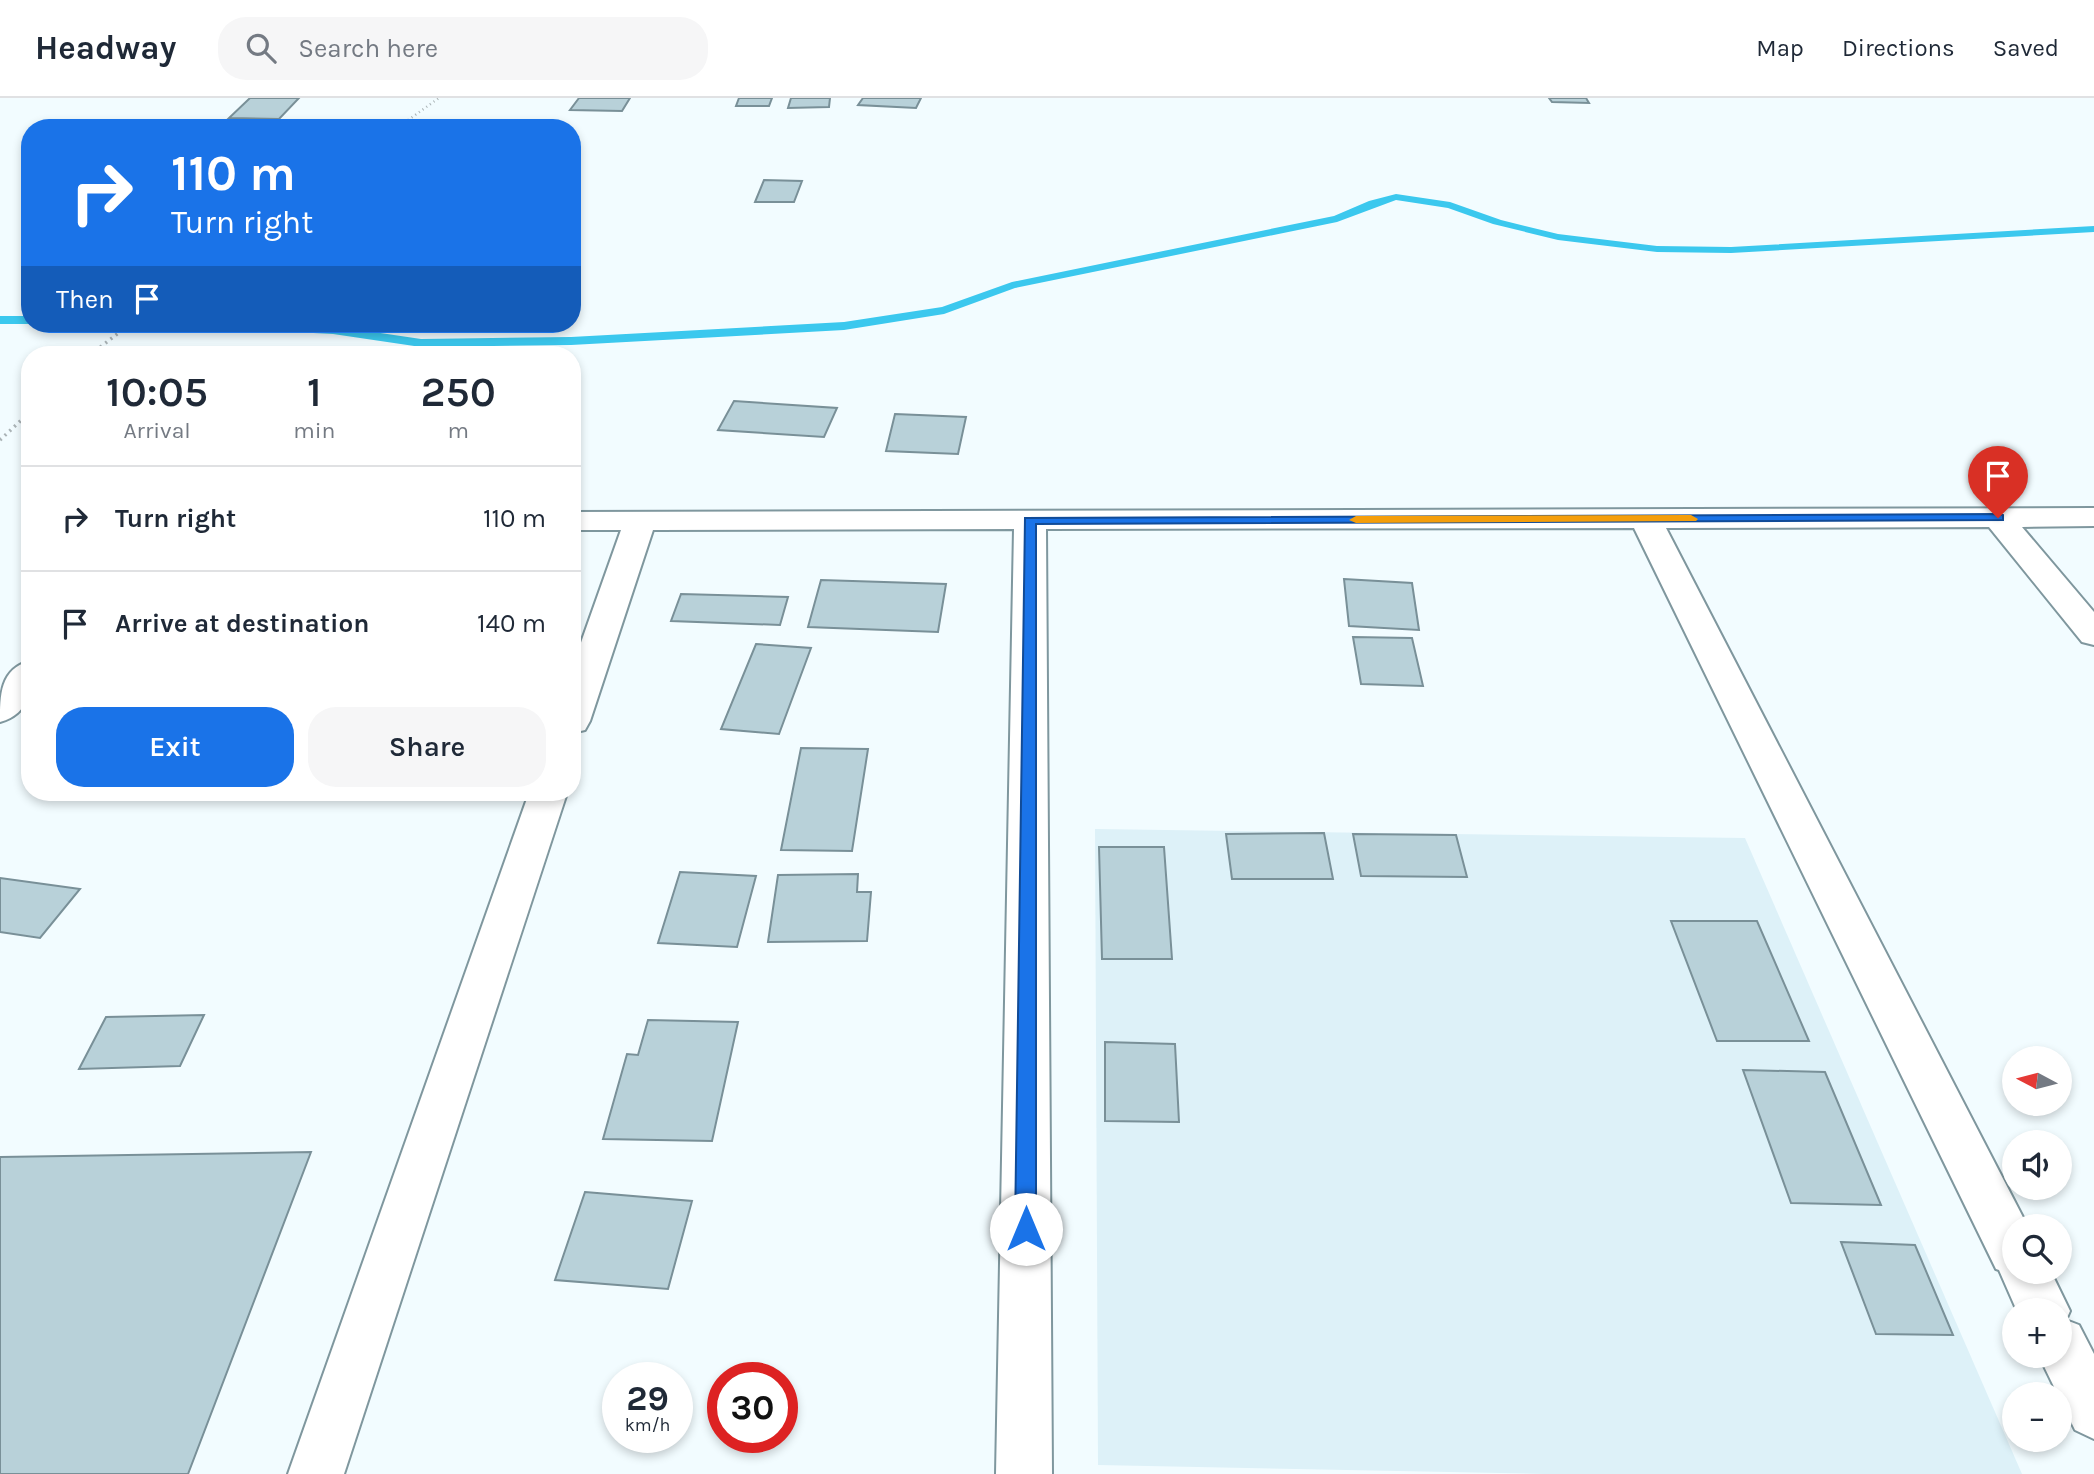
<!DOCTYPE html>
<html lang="en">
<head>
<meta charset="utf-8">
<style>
  :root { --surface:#fff; --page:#f6f6f7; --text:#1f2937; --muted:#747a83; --line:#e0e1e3; --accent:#1a73e8 }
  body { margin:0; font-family:Karla,sans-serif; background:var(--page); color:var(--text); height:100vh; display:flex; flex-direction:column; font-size:26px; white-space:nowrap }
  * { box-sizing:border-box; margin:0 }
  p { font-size:23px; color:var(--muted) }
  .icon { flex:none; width:38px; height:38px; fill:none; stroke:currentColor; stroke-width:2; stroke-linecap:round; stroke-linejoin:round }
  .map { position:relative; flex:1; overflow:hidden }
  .drawer { position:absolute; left:21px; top:248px; width:560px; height:455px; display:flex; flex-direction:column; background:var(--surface); border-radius:28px; box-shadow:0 4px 10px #0003 }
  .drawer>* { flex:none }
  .hud { position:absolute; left:21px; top:21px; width:560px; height:214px; border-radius:28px; box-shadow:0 4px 10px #0003; background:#1a73e8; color:#fff; overflow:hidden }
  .needle { width:46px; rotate:277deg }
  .tools { position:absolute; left:2002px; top:948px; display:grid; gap:14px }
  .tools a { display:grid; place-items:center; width:70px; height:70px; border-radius:50%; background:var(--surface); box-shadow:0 4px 10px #0003; font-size:35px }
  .speed { position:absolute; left:602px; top:1264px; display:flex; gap:14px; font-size:35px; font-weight:700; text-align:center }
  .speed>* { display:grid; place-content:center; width:91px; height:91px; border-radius:50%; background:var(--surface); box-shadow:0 4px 10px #0003; line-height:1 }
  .speed small { font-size:18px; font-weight:400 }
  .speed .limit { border:10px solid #d22; background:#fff; color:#111 }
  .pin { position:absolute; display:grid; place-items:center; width:60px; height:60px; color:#fff; margin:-72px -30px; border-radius:50% 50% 50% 0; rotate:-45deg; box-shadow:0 0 7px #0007 }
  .pin .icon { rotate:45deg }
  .me { position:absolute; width:77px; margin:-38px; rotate:0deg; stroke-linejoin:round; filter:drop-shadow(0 0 5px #0008) }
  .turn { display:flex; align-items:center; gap:24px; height:147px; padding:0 35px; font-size:32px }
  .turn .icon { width:91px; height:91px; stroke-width:2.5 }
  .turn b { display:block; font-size:49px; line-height:60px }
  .then { display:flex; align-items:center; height:66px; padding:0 35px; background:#0003; gap:14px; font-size:26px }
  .eta { display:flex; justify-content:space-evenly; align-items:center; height:119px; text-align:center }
  .eta b { font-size:42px; font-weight:600; line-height:49px }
  .action { display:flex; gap:14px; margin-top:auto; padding:14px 35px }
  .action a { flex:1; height:80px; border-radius:28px; background:var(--accent); color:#fff; font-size:28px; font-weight:600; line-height:80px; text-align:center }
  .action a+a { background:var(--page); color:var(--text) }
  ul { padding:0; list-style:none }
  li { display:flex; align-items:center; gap:21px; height:105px; padding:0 35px; border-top:2px solid var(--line) }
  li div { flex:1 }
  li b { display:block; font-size:26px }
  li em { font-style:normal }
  header { display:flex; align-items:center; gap:42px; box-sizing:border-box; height:98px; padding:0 35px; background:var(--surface); border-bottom:2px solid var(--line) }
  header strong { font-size:33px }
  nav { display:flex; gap:38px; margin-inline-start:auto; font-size:24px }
  .search { width:490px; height:63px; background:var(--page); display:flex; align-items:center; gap:18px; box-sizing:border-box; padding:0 24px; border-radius:28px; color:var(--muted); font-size:26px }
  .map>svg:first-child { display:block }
  .built { fill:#ddf1f8 }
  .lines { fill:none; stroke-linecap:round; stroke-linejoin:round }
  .stream { fill:#3bc8ee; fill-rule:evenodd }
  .building { fill:#b8d1d9; stroke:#799098; stroke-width:2 }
  .minor-casing { stroke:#7f979e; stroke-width:4 }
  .path-far1 { stroke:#aab3b6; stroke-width:2.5; stroke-dasharray:1 3.5; stroke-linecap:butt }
  .path { stroke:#aab3b6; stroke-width:3.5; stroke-dasharray:2 4.5; stroke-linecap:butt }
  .minor { fill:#fff; fill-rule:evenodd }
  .route { fill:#1a73e8; stroke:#114b97; stroke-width:2 }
  .slow { fill:#f59e0b }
</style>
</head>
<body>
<header>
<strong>Headway</strong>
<div class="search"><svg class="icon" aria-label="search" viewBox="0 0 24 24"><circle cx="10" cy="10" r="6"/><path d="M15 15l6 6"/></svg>Search here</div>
<nav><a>Map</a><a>Directions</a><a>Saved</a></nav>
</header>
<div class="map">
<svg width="2094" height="1376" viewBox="0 0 2094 1376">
  <rect width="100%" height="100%" fill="#f2fcff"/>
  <polygon class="built" points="1095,731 1745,740 2022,1376 1545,1376 1098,1367"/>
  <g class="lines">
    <g class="stream">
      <polygon points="1396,96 1450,104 1501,122 1558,136 1657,148 1731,149 2094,128 2094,134 1731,155 1657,154 1558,142 1493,126 1448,110 1396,102 1337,124 1015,190 944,216 844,232 571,247 421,249 333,236 212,230 206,226 333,228 421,241 571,239 844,224 942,209 1012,184 1334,118 1369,103"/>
      <rect x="0" y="218" width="30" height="8"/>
    </g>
  </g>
  <g class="building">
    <polygon points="250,0 299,0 279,21 229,20"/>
    <polygon points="579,0 630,0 622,13 570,12"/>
    <polygon points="739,0 772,0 769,8 736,8"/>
    <polygon points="791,0 830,0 829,9 788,10"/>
    <polygon points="863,0 921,0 916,10 858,7"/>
    <polygon points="1549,0 1586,0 1589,5 1552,4"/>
    <polygon points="764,82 802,83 794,104 755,104"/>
    <polygon points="734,303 837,310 824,339 718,332"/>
    <polygon points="895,316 966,319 958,356 886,353"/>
    <polygon points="1344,481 1412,485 1419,532 1349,528"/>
    <polygon points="821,482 946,486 938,534 808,529"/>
    <polygon points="681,496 788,499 780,527 671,523"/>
    <polygon points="1353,539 1412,540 1423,588 1361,586"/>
    <polygon points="756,546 811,550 779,636 721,631"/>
    <polygon points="801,650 868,651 852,753 781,752"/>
    <polygon points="132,695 221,695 217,700 128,701"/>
    <polygon points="1324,735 1333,781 1232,781 1226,736"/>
    <polygon points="1353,736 1456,737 1467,779 1361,778"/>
    <polygon points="1099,749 1164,749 1172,861 1102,861"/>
    <polygon points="680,774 756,778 737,849 658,845"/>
    <polygon points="858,776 857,794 871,794 867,843 768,844 778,777"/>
    <polygon points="0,780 80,791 40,840 0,834"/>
    <polygon points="1671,823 1757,823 1809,943 1717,943"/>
    <polygon points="204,917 180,968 79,971 106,919"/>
    <polygon points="648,922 738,924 712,1043 603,1041 627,956 638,957"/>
    <polygon points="1105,944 1175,946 1179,1024 1105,1023"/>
    <polygon points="1743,972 1825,974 1881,1107 1791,1105"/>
    <polygon points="311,1054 188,1376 0,1376 0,1059"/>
    <polygon points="585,1094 692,1103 668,1191 555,1182"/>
    <polygon points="1841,1144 1915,1147 1953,1237 1876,1236"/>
  </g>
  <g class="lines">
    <defs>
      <g id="minor">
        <polygon points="2094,410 2094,428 2022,429 2094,514 2094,547 2082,544 1989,429 1666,430 2028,1129 2014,1129 2014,1174 2051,1174 2070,1213 2066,1222 2079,1227 2094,1256 2094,1341 2075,1332 2039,1258 2060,1258 2060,1213 2017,1213 1999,1172 1996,1171 1634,430 1046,431 1052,1376 996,1376 1014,431 653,432 590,623 585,632 572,635 572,570 621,432 572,432 572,414"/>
        <path d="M30,563C30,590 32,615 0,624C0,597 0,571 30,563Z"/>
        <polygon points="529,695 567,695 344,1376 288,1376"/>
      </g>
    </defs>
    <use href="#minor" class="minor-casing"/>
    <polyline class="path-far1" points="397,30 439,0"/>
    <g class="path">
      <polyline points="90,257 130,226"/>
      <polyline points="0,342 30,314"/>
    </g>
    <use href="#minor" class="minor"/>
  </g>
  <polygon class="route" points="1998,416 2003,417 2003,422 1036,426 1036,1131 1033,1138 1026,1140 1018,1138 1015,1131 1025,420"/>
  <polygon class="slow" points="1691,417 1698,421 1696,423 1356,425 1349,422 1356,418"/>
</svg>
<div class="tools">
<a><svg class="needle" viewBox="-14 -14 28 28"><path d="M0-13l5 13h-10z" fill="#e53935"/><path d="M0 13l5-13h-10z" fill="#747a83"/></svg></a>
<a><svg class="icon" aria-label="sound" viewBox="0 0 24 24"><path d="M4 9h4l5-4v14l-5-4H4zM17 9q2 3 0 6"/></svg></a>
<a><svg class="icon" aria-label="search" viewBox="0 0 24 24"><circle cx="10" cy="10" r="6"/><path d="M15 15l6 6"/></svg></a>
<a>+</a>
<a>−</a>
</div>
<div class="speed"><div>29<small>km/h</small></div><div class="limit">30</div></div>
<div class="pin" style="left:1998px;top:420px;background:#d93025"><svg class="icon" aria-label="arrive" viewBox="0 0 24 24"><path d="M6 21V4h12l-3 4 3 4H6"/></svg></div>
<svg class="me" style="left:1026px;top:1131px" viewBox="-20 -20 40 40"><circle r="19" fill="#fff"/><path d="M0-13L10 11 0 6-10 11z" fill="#1a73e8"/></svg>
<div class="hud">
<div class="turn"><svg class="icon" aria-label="right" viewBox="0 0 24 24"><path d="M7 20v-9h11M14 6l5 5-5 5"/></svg><div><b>110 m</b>Turn right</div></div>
<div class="then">Then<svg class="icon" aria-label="arrive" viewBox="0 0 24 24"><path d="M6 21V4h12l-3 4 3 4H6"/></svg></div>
</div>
<section class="drawer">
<div class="eta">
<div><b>10:05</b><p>Arrival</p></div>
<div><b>1</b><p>min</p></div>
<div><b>250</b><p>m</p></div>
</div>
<ul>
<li><svg class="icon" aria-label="right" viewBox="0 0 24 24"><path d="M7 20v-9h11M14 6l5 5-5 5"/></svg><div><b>Turn right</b></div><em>110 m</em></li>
<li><svg class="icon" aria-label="arrive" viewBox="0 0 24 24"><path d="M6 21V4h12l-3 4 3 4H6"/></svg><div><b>Arrive at destination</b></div><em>140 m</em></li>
</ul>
<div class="action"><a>Exit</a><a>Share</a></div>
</section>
</div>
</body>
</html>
